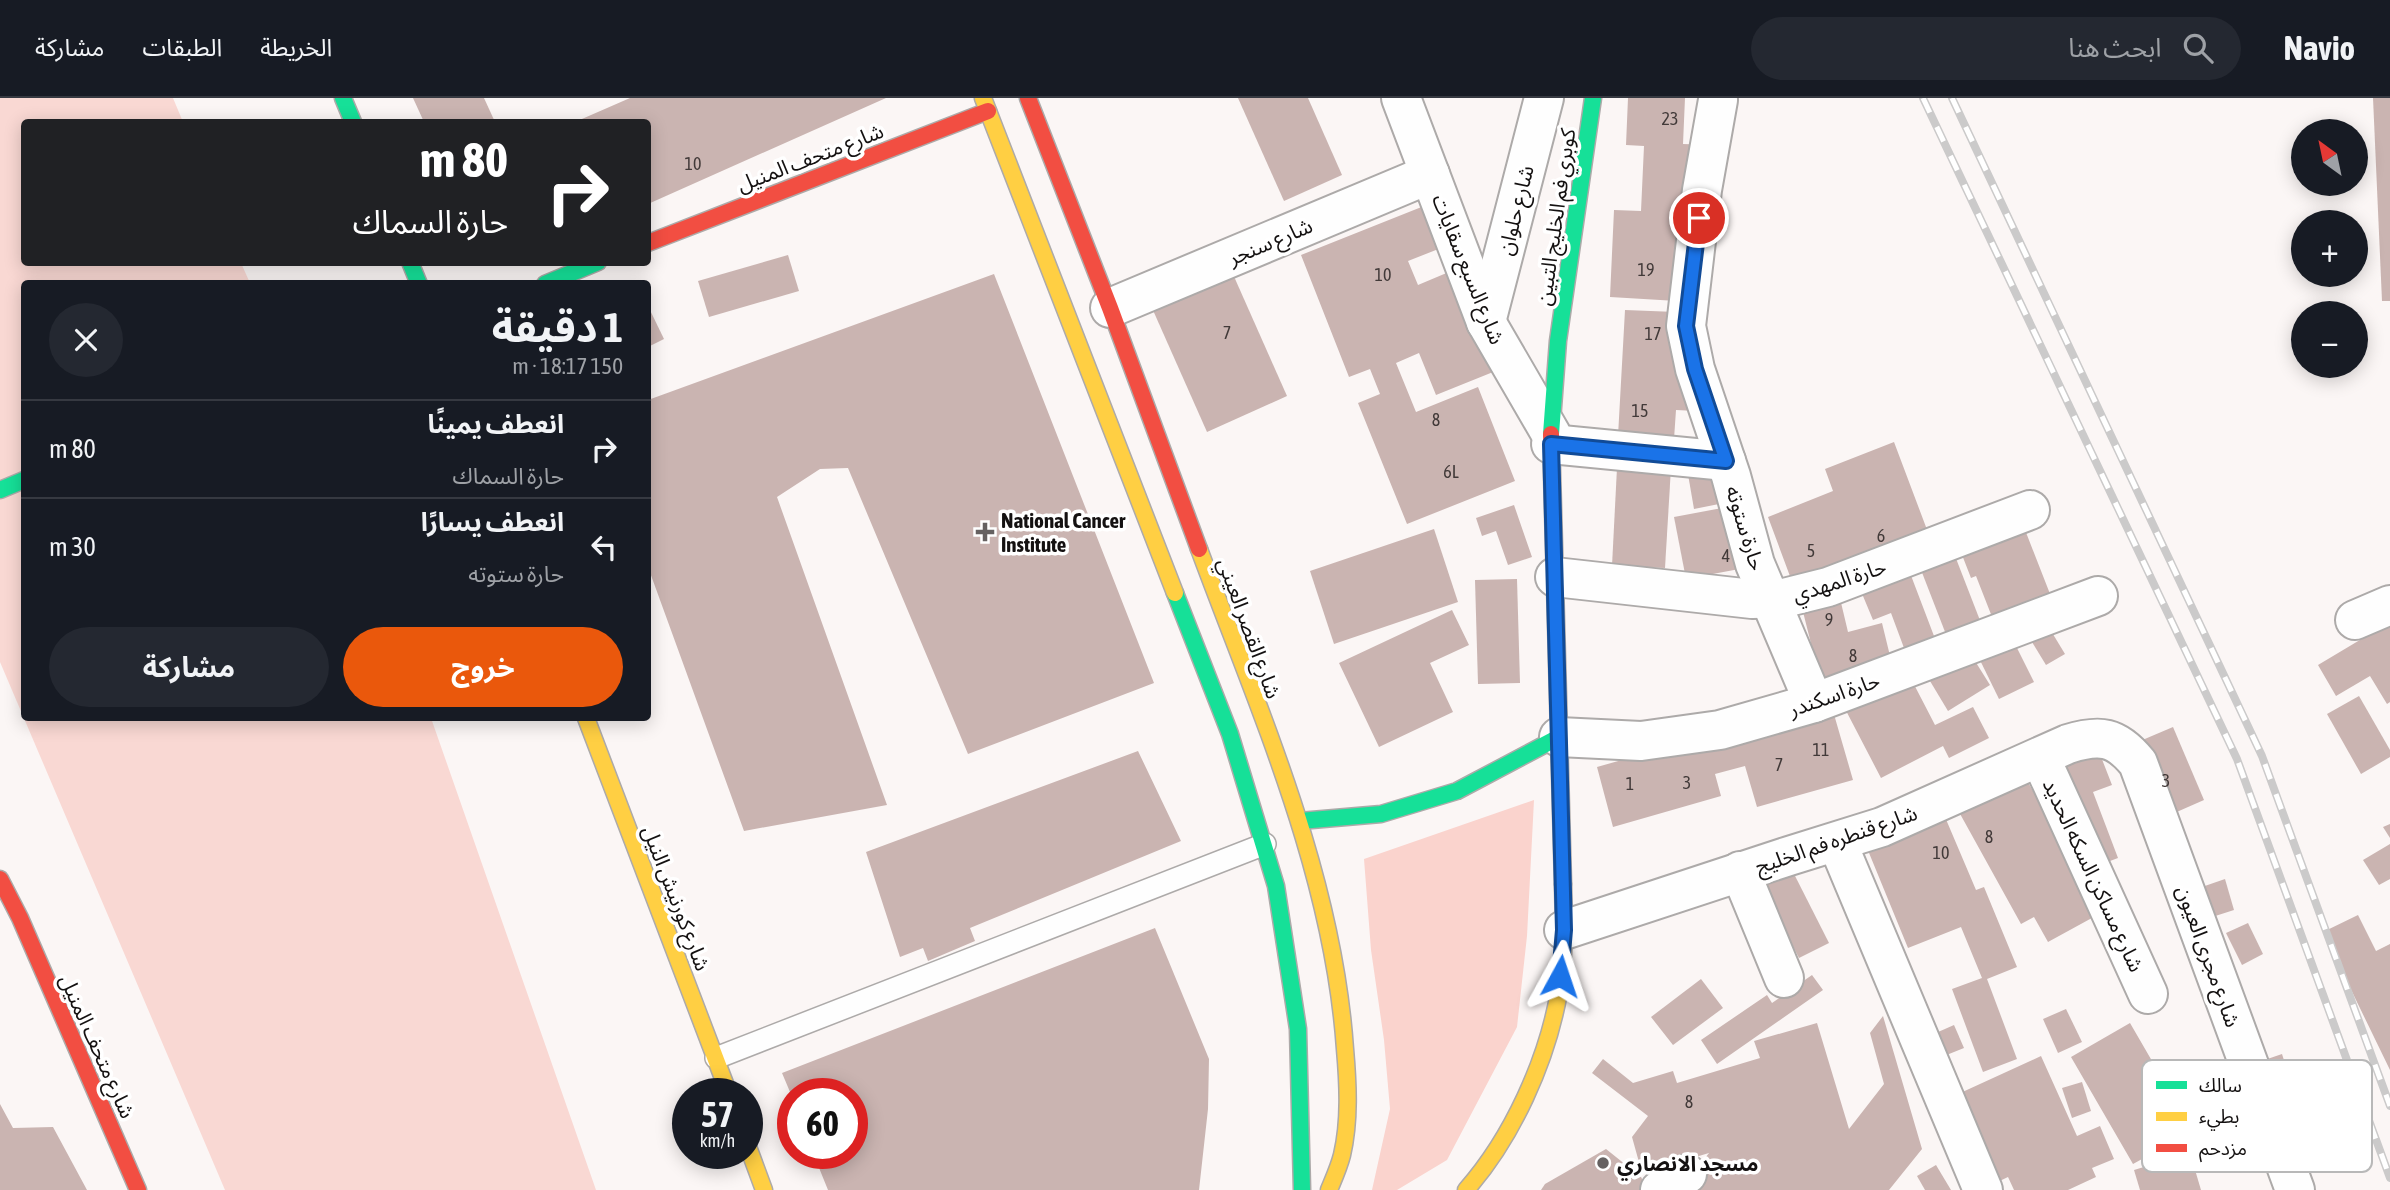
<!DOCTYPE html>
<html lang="ar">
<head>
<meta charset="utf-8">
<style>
  :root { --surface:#171b24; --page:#242831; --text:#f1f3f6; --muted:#9ea1a6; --line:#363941; --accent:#ea580c }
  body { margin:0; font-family:"Asap Condensed","Noto Sans Arabic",sans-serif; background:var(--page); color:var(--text); direction:rtl; height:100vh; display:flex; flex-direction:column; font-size:26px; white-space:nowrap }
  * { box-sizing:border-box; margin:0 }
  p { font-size:23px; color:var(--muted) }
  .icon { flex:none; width:38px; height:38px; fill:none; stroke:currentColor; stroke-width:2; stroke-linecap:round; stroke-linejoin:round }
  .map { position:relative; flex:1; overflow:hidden; direction:ltr }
  .drawer { position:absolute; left:21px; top:182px; width:630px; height:441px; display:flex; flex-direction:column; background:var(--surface); border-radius:7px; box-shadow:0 4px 18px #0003; direction:rtl }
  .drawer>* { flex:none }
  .hud { position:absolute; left:21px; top:21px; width:630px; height:147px; border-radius:7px; box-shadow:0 4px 18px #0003; direction:rtl; background:#202124; color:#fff; overflow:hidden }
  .needle { width:46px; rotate:327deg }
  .fabs { position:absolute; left:2291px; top:21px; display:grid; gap:14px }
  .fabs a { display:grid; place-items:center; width:77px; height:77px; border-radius:50%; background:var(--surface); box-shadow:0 4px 18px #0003; font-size:35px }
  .speed { position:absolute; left:672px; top:980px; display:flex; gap:14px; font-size:35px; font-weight:700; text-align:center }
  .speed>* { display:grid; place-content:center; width:91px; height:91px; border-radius:50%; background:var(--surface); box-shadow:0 4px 18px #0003; line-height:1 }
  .speed small { font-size:18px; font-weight:400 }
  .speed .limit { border:10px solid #d22; background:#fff; color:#111 }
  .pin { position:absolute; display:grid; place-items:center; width:60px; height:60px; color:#fff; margin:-30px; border:4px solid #fff; border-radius:50%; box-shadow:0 2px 7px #0007 }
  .me { position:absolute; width:77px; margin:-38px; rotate:5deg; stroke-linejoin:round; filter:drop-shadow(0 0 5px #0008) }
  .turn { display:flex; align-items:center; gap:24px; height:147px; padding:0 28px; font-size:32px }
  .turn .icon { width:91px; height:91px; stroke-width:2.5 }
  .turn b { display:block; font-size:49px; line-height:60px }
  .round { display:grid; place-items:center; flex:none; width:74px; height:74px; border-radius:37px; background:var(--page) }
  .head { display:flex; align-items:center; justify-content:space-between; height:119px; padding:0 28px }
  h1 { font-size:42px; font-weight:700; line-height:52px }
  .action { display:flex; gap:14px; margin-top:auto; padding:14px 28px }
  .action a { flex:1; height:80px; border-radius:42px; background:var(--accent); color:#fff; font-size:28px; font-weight:700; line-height:80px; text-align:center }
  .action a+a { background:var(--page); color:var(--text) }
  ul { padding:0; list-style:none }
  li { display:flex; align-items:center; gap:21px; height:98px; padding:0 28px; border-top:2px solid var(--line) }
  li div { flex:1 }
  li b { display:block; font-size:26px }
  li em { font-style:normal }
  header { display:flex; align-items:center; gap:42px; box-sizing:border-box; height:98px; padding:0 35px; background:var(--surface); border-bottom:2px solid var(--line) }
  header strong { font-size:33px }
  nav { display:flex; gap:38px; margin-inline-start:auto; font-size:24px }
  .search { width:490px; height:63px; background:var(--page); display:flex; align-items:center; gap:18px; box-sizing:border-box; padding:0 24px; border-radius:38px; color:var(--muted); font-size:26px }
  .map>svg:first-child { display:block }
  .green { fill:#fad3cd }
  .water { fill:#f9d8d3 }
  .building { fill:#cab4b1 }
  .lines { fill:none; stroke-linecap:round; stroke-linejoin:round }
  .lane-casing { stroke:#adaaa9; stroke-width:24 }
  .street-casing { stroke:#adaaa9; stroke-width:42 }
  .fast-casing { stroke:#adaaa9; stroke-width:19 }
  .slow-casing { stroke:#adaaa9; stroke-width:19 }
  .jam-casing { stroke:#adaaa9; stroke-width:19 }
  .lane { stroke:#fefefe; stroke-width:21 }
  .street { stroke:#fefefe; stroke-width:38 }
  .fast { stroke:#16e098; stroke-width:16 }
  .slow { stroke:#ffcf43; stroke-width:16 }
  .jam { stroke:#f24e42; stroke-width:16 }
  .rail-casing { stroke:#cbcaca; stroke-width:8 }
  .rail { stroke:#fff; stroke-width:5; stroke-dasharray:16; stroke-linecap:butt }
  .route-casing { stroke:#114b97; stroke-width:18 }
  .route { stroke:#1a73e8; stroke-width:12 }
  .poi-dot { fill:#656161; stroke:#fff; stroke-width:2.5 }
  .labels { text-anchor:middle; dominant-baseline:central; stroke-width:7; stroke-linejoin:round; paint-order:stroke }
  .number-label { font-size:18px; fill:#423a39 }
  .street-label { font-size:21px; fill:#141111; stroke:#fff }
  .poi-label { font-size:21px; font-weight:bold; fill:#141111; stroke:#fff; text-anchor:start }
  .key { fill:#fff; stroke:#b8b8b8; stroke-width:2 }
  .key-label { font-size:19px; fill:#141111 }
</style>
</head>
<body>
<header>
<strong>Navio</strong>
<div class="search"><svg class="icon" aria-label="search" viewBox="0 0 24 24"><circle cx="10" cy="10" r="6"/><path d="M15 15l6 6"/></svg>ابحث هنا</div>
<nav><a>الخريطة</a><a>الطبقات</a><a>مشاركة</a></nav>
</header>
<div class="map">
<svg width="2390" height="1092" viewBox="0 0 2390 1092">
  <rect width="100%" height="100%" fill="#fbf6f5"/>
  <polygon class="green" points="1534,702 1527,838 1517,929 1447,1062 1397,1092 1372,1092 1390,1011 1384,942 1371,852 1364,761"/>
  <polygon class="water" points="0,0 173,0 183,24 24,24 24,164 241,165 250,185 24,186 24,620 431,620 596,1092 225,1092 0,564"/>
  <g class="building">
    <polygon points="413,0 484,0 495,24 424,24"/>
    <polygon points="630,0 886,0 648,106 648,24 575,24"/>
    <polygon points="1238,0 1308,0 1342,77 1284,103"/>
    <polygon points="1628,0 1685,0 1683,46 1714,47 1677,203 1610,199 1614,112 1641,113 1644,48 1626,47"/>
    <polygon points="2373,0 2390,0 2390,203 2382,203"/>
    <polygon points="1424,108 1441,150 1408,163 1418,187 1456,171 1508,268 1436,297 1419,255 1396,265 1416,314 1478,289 1515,383 1407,426 1358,305 1380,296 1370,271 1349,279 1301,157"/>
    <polygon points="788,157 799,193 709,219 698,183"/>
    <polygon points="1232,174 1287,298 1207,334 1152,210"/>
    <polygon points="994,176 1154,585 968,656 848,370 820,371 777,399 887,707 744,733 648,469 648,302"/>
    <polygon points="648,208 664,241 648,249"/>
    <polygon points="1625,212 1702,215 1696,313 1676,312 1674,341 1618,338"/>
    <polygon points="1894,344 1929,437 1794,489 1768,419 1833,393 1825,371"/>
    <polygon points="1618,350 1672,353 1665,470 1612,468"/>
    <polygon points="1685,359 1749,400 1694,411"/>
    <polygon points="1514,407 1532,459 1508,467 1496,433 1482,438 1476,420"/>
    <polygon points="1738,407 1750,469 1686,481 1674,419"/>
    <polygon points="2020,419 2052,501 1994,524 1976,478 1971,480 1957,444"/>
    <polygon points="1434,431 1458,504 1334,546 1310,473"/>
    <polygon points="1950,445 1981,525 1947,539 1916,459"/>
    <polygon points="1907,467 1934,538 1904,550 1891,515 1873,522 1858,486"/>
    <polygon points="1517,481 1520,585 1478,586 1475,482"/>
    <polygon points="1838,492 1848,534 1882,525 1891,562 1820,581 1800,502"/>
    <polygon points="1452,512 1469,547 1430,565 1453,614 1379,649 1339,565"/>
    <polygon points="2045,523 2065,556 2046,567 2026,534"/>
    <polygon points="2390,524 2390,604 2387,606 2370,578 2336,598 2318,567"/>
    <polygon points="2010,536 2034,584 1999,601 1976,554"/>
    <polygon points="1965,547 1990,587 1948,613 1924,573"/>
    <polygon points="1906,571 1935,627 1973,609 1989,640 1949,660 1943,648 1881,680 1842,605"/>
    <polygon points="2359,598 2390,652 2390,659 2361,676 2327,616"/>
    <polygon points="1831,606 1853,682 1757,709 1745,668 1715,676 1721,698 1613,729 1597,669 1806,610"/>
    <polygon points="2173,629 2204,702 2163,720 2133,646"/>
    <polygon points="2098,651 2112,687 2093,694 2118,760 2086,772 2046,671"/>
    <polygon points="1138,653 1181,743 970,830 975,843 928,863 923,850 900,859 866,754"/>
    <polygon points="2024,677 2101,815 2048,844 2034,819 2021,826 1959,714"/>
    <polygon points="1945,719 1976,792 1984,789 2017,869 1987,881 2017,961 1983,974 1952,891 1982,880 1961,829 1908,850 1867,750"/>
    <polygon points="2390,726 2390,740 2383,729"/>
    <polygon points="2390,746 2390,781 2379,787 2363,762"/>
    <polygon points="1790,768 1829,845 1799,860 1760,784"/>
    <polygon points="2225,781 2234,812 2209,820 2199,790"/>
    <polygon points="2358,817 2376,853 2390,846 2390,972 2323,834"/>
    <polygon points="2248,825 2263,856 2242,867 2226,835"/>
    <polygon points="1155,830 1209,961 1208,1011 1199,1092 828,1092 813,1055 852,1055 852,996 793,996 793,1001 782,975"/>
    <polygon points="1812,877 1823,892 1717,966 1701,942 1767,897 1772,905"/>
    <polygon points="1701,881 1723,910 1673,947 1651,919"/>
    <polygon points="2066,911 2082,944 2058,955 2043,921"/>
    <polygon points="1883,918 1922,1051 1889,1092 1680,1092 1709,1055 1642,1075 1632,1039 1648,1018 1592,975 1603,961 1633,985 1673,973 1677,985 1760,960 1754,943 1817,925 1849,1031 1884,986 1870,935"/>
    <polygon points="2130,925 2159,975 2167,970 2183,997 2164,1008 2182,1039 2133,1066 2071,959"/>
    <polygon points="1954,927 1964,950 1939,960 1929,938"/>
    <polygon points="2282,956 2306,1031 2268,1044 2244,969"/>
    <polygon points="2041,958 2077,1038 2100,1028 2114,1061 2092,1070 2096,1079 2068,1092 2014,1092 2008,1079 1985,1090 1945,1002"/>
    <polygon points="2082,984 2091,1013 2072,1020 2062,990"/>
    <polygon points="0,1006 13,1030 53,1029 87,1092 0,1092"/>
    <polygon points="1606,1051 1641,1079 1648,1092 1541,1092 1545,1086"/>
    <polygon points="2190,1055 2201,1092 2140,1092 2134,1072"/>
    <polygon points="1936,1067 1951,1092 1925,1092 1917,1078"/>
  </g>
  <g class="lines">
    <defs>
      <polyline id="lane" points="716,960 1265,746"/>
      <g id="street">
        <polyline points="1401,0 1486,224 1551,336"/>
        <polyline points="1718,2 1702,92 1686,228 1695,271 1731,378 1755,466 1814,605"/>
        <polyline points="1110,210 1430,76"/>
        <polyline points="1486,224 1544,0"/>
        <polyline points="1551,346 1726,363"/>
        <polyline points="1555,479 1752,501 1784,500 1828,489 2030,412"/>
        <polyline points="2355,522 2390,507"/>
        <polyline points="1559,639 1641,643 1720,632 1814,605 2098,498"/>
        <polyline points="2040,659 2148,896"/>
        <polyline points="1837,744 1983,1092"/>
        <polyline points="1740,773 1784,880"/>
        <path d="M1564,832L1789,758L1882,729L2068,646C2100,636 2116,638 2138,665L2295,1092"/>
        <polyline points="1660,1092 1687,1076"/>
      </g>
      <g id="fast">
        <polyline points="343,0 353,24"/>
        <polyline points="410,164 419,186"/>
        <polyline points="545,186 598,164"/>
        <polyline points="1551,336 1558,243 1593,0"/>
        <polyline points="0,392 24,382"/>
        <polyline points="1175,495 1230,636 1276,788 1298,931 1302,1092"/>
        <polyline points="1300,723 1381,716 1457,693 1559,639"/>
      </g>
      <g id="slow">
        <polyline points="983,0 1175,495"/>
        <path d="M1199,451C1259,613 1333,776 1345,951C1348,985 1350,1023 1342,1057C1339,1069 1334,1080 1329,1092"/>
        <polyline points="586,620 729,996"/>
        <polyline points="747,1046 764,1092"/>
        <path d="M1466,1092C1512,1040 1547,963 1559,894C1565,858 1564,822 1563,786"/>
      </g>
      <g id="jam">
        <polyline points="1028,0 1110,210 1199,451"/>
        <polyline points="648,145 988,13"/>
        <polyline points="1551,336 1563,786"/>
        <polyline points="0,781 20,820 138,1092"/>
      </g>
    </defs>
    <use href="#lane" class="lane-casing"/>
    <use href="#street" class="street-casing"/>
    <use href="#fast" class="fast-casing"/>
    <use href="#slow" class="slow-casing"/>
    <use href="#jam" class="jam-casing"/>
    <use href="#lane" class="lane"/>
    <use href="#street" class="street"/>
    <use href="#fast" class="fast"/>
    <use href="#slow" class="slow"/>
    <use href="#jam" class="jam"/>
    <defs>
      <g id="rail">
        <polyline points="1923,0 2237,661 2390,1080"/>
        <polyline points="1952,0 2262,658 2390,1008"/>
      </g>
    </defs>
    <use href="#rail" class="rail-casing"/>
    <use href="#rail" class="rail"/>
  </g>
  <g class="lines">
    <defs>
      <polyline id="route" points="1560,878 1564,832 1551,346 1726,363 1695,271 1686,228 1699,120"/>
    </defs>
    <use href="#route" class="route-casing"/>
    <use href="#route" class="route"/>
  </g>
  <g class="poi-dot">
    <path d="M981.5 423.5h7v7h7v7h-7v7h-7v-7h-7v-7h7z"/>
    <circle cx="1603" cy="1065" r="7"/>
  </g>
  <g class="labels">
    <g class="number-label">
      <text x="1670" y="20">23</text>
      <text x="693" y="65">10</text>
      <text x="1646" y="171">19</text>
      <text x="1383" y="176">10</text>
      <text x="1227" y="234">7</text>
      <text x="1653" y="235">17</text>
      <text x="1640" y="312">15</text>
      <text x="1436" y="321">8</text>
      <text x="1451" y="373">6L</text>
      <text x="1881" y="437">6</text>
      <text x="1811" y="452">5</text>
      <text x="1726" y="457">4</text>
      <text x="1829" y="521">9</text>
      <text x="1853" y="557">8</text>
      <text x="1821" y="651">11</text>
      <text x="1779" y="666">7</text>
      <text x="2166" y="682">3</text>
      <text x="1687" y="684">3</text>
      <text x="1630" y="685">1</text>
      <text x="1989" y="738">8</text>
      <text x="1941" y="754">10</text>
      <text x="1689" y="1003">8</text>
    </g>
    <g class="street-label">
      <text transform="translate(810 59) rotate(-21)">شارع متحف المنيل</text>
      <text transform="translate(1515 112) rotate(-76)">شارع حلوان</text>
      <text transform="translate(1555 119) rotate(-82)">كوبري فم الخليج التبين</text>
      <text transform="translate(1270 143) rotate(-23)">شارع سنجر</text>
      <text transform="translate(1469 171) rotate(68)">شارع السبع سقايات</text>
      <text transform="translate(1746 430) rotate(73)">حارة ستوته</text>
      <text transform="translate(1839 482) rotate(-18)">حارة المهدي</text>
      <text transform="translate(1250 530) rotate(70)">شارع القصر العيني</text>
      <text transform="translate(1834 596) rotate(-19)">حارة اسكندر</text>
      <text transform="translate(1836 741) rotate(-19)">شارع قنطره فم الخليج</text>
      <text transform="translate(2094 777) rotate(65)">شارع مساكن السكه الحديد</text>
      <text transform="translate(677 800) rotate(69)">شارع كورنيش النيل</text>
      <text transform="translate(2209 858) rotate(70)">شارع مجرى العيون</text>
      <text transform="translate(98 948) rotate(66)">شارع متحف المنيل</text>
    </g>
    <g class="poi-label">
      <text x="1001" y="422">National Cancer<tspan x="1001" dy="24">Institute</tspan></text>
      <text x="1617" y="1065">مسجد الانصاري</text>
    </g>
  </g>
  <rect x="2142" y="962" width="230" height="112" rx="10" class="key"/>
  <rect x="2156" y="983" width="31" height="8" fill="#16e098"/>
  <rect x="2156" y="1014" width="31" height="9" fill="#ffcf43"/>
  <rect x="2156" y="1046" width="31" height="8" fill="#f24e42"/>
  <g class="key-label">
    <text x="2199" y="994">سالك</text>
    <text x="2199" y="1025">بطيء</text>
    <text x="2199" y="1057">مزدحم</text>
  </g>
</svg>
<div class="fabs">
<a><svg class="needle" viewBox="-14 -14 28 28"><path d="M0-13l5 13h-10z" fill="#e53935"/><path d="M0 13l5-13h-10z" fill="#9ea1a6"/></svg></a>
<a>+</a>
<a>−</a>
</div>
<div class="speed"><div>57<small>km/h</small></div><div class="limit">60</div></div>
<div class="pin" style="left:1699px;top:120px;background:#d93025"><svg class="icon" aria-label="arrive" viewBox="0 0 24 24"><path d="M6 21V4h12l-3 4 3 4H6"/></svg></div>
<svg class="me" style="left:1560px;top:878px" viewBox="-20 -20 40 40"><path d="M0-17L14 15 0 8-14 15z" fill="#1a73e8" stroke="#fff" stroke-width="4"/></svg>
<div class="hud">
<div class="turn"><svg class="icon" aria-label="right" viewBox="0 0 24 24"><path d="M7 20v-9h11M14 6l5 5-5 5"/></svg><div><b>80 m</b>حارة السماك</div></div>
</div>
<section class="drawer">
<div class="head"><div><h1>1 دقيقة</h1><p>150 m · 18:17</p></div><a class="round"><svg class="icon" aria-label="close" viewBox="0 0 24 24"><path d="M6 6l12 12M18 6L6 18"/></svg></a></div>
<ul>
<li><svg class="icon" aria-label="right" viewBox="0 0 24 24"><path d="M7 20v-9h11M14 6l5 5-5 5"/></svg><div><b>انعطف يمينًا</b><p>حارة السماك</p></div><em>80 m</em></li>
<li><svg class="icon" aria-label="left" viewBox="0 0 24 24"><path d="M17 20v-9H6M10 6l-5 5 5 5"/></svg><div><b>انعطف يسارًا</b><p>حارة ستوته</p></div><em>30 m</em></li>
</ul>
<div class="action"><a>خروج</a><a>مشاركة</a></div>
</section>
</div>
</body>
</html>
